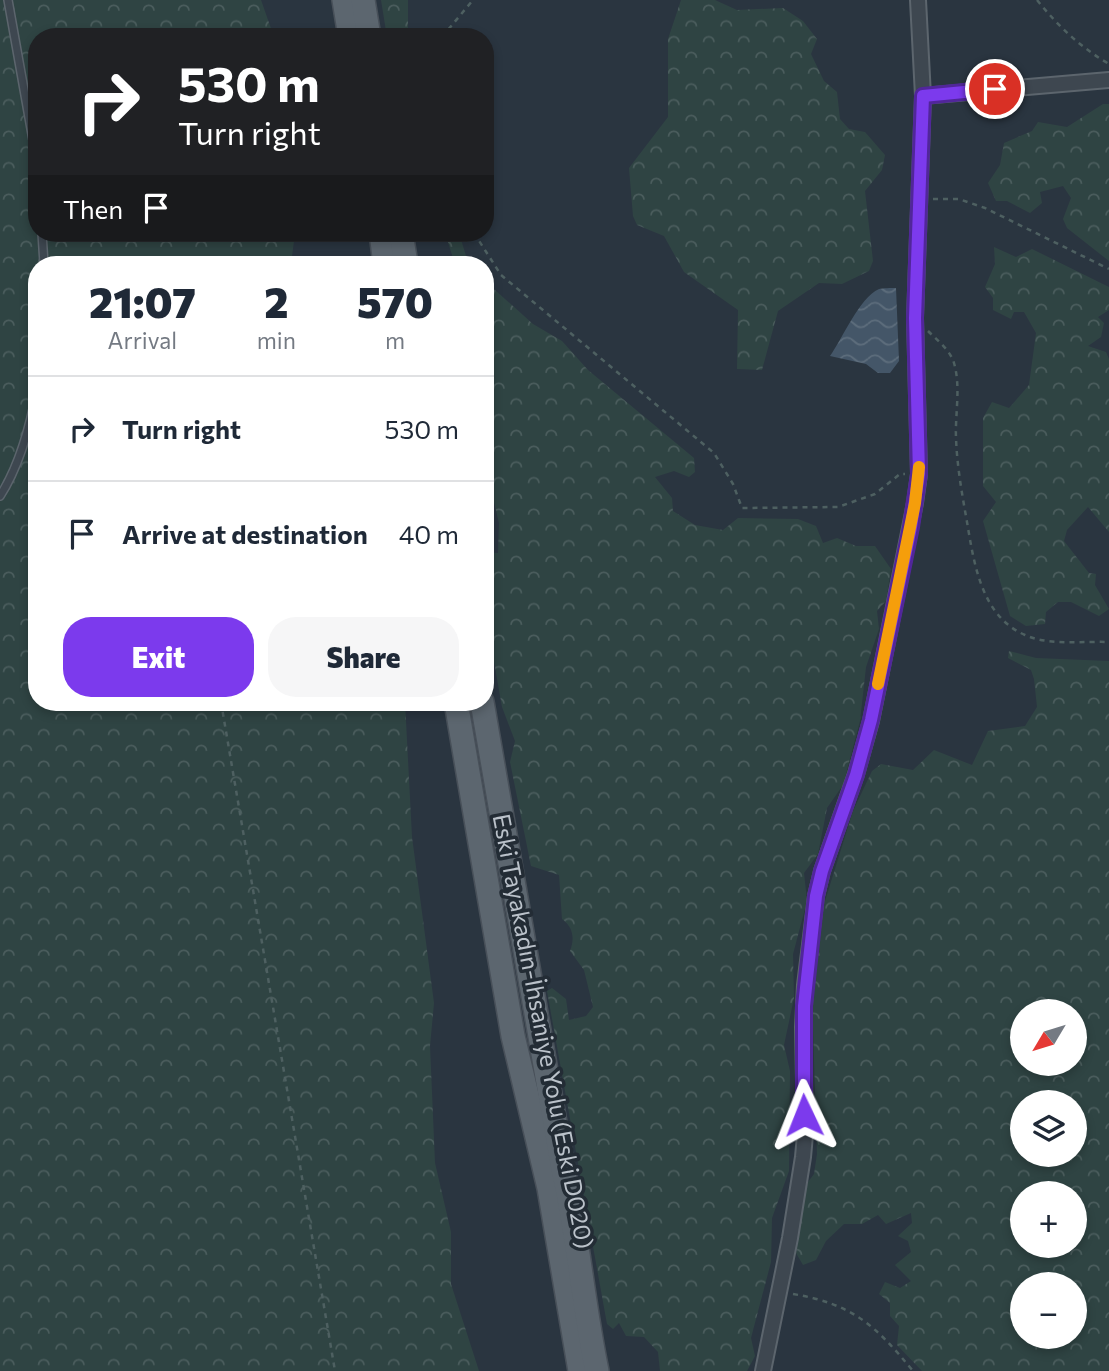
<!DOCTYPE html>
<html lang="en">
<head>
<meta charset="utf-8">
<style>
  :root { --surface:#fff; --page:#f6f6f7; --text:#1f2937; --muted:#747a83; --line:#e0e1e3; --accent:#7c3aed }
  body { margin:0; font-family:Commissioner,sans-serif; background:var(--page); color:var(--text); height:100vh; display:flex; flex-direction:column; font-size:26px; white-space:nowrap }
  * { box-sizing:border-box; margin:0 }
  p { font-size:23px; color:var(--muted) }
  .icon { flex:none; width:38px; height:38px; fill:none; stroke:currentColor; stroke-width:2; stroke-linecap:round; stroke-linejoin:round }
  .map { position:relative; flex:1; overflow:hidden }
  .sheet { position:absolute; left:28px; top:256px; width:466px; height:455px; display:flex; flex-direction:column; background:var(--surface); border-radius:28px; box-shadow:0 4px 10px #0003 }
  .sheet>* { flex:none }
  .hud { position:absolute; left:28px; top:28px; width:466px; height:214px; border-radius:28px; box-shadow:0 4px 10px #0003; background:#202124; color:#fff; overflow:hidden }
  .needle { width:46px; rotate:232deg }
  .controls { position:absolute; left:1010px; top:999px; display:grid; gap:14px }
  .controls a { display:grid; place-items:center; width:77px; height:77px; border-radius:50%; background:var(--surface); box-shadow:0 4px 10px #0003; font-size:35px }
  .pin { position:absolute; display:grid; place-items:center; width:60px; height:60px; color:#fff; margin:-30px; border:4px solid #fff; border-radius:50%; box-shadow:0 2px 7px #0007 }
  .me { position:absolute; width:77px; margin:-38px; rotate:358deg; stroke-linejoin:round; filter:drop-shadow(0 0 5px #0008) }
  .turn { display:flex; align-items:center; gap:24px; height:147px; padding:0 35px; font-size:32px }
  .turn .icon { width:91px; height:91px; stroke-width:2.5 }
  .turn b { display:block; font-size:49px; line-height:60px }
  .then { display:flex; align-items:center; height:66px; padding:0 35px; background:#0003; gap:14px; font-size:26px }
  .eta { display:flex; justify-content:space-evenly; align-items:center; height:119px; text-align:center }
  .eta b { font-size:42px; font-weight:800; line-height:49px }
  .cta { display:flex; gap:14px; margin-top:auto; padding:14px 35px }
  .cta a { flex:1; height:80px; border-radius:28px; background:var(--accent); color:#fff; font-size:28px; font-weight:800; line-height:80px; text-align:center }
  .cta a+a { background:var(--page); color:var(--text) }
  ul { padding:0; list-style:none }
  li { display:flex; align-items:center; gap:21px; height:105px; padding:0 35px; border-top:2px solid var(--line) }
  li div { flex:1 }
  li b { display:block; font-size:26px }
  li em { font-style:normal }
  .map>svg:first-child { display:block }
  .forest { fill:url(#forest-crowns); fill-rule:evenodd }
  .water { fill:url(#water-waves) }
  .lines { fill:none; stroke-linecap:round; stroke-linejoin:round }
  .service-casing { stroke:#5c656d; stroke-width:10 }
  .minor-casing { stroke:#5c656d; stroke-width:18 }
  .primary-casing { stroke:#485059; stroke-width:26 }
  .path { stroke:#4e6061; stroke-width:2.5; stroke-dasharray:5 5; stroke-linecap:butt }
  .service { stroke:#3e4750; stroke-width:7 }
  .minor { stroke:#3e4750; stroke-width:14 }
  .primary { stroke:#5c666f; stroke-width:23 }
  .route-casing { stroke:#51269a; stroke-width:18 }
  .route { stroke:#7c3aed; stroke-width:12 }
  .slow { stroke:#f59e0b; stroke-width:12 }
  .labels { text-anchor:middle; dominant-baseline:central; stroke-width:7; stroke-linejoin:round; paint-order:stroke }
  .street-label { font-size:24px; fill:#bbc2ca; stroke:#232c35 }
</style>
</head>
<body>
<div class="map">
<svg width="1109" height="1371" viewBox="0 0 1109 1371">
  <defs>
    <pattern id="forest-crowns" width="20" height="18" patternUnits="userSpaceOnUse" patternTransform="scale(1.75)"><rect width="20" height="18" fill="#2f4443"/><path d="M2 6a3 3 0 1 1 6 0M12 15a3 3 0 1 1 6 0" fill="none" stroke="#4b5d5d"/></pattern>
    <pattern id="water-waves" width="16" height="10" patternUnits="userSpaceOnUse" patternTransform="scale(1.75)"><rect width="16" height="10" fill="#445668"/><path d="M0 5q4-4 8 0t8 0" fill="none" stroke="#5d6d7c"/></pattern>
  </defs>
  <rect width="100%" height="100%" fill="#2a3540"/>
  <g class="forest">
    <polygon points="0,0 261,0 274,37 37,37 37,233 295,233 291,264 37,264 37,702 405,702 412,837 434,1003 430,1046 435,1163 451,1232 451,1284 479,1371 0,1371"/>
    <polygon points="381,0 408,0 408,37 387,37"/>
    <polygon points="681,0 715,0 737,10 783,8 803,21 817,39 811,54 824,81 837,92 840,119 849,129 865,132 885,155 882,170 865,191 873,261 869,271 842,284 819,283 778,311 762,370 737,369 738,310 684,272 664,236 637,225 633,216 629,168 668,117 668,39"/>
    <polygon points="1103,104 1109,104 1109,261 1067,228 1063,219 1071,198 1063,186 1040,192 1042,203 1030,213 1007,201 996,201 988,183 1000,165 1004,143 1032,131 1038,122 1067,127"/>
    <polygon points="445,233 459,233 466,256 472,264 455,264"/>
    <polygon points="994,247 1016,257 1032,249 1109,287 1109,310 1098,317 1104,323 1101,337 1088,346 1106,352 1109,359 1109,532 1088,507 1067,530 1064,541 1089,573 1096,574 1095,585 1109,609 1099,616 1071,602 1058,602 1046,612 1045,624 1026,626 1010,616 983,521 996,502 983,486 983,418 992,402 1009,408 1029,385 1036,333 1024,312 1014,312 1011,319 993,310 993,298 985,287 995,264"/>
    <path d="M485,281L533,324L562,341L588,370L694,458L695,472L689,477L674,471L655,477L672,498L673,511L695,525L723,530L738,518L798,519L816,526L823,543L837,538L856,546H875L891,569L886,601L877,611L879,629L866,667L860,721L843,785L827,808L818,854L804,873L807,901L793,954L794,998L784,1045L790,1071L789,1171L772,1218L771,1262L751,1338L755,1356L747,1371H660L658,1352L644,1337L626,1336L619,1323L613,1329L607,1324L547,991L552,988L566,999L569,1020L586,1016L593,1007L584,970L570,951C575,938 573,927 562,919L559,875L531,866L510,762L515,741L502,707L485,611V552L498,553L499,523L485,465Z"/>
    <path d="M1009,651L1036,658L1109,661V1371H922L897,1345L899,1326L890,1316V1303L879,1294L885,1282L900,1288L911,1281L895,1265L911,1252L908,1241L898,1236L912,1223L911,1213L886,1224L878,1215L862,1224H844L826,1241L816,1260L803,1265L796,1253L805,1186L814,1174L817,1154L812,995L821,914L853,811L872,771L881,764L913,770L934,750L972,765L988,731L1025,726L1037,707L1034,679L1031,670L1008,658ZM1022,1012H1074V1064H1022ZM1022,1102H1074V1155H1022ZM1022,1194H1074V1246H1022ZM1022,1284H1074V1337H1022Z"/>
  </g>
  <path class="water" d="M896,288L899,361L890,373H878L866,364L830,356C843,338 859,298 879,289C883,288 891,288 896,288Z"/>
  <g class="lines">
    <defs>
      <g id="service">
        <polyline points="8,0 33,140 37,178"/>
        <polyline points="42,233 44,264"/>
        <path d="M0,496C20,465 30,427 37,390"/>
      </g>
      <g id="minor">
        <polyline points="923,96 1109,80"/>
        <polyline points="763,1371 790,1238 803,1157 805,1135 803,1027 805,985 816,896 822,871 856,774 871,721 915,503 919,474 915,318 923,96 918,0"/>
      </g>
      <g id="primary">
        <polyline points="344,0 350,37"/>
        <polyline points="363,0 369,37"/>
        <polyline points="381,233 385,264"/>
        <polyline points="401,233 406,264"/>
        <polyline points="456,702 513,1036 549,1188 580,1371"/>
        <path d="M482,702L563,1169C578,1236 583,1304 597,1371"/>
      </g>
    </defs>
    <use href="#service" class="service-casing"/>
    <use href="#minor" class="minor-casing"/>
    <use href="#primary" class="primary-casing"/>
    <g class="path">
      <path d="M1037,0C1058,26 1080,47 1109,64"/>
      <polyline points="442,37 473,0"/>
      <polyline points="933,199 959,199 985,208 1109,269"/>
      <polyline points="474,233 501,275 714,453 733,484 742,508 838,507 875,494 900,474 905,474"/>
      <path d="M928,331C938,341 950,350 954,363C961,387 955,414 956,438C957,466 962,494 967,522C974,563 981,616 1025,635C1049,646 1083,641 1109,642"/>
      <polyline points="221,702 335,1371"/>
      <path d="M793,1294C853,1304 876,1326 913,1371"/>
    </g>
    <use href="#service" class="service"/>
    <use href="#minor" class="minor"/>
    <use href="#primary" class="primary"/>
  </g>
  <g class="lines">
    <defs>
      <polyline id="route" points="804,1115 804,1006 816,896 822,871 856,775 871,720 911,527 919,474 915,318 923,96 995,89"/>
    </defs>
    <use href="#route" class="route-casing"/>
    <use href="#route" class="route"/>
    <polyline class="slow" points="878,684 915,503 919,467"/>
  </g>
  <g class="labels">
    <g class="street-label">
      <text transform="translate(544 1031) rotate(79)">Eski Tayakadın-İhsaniye Yolu (Eski D020)</text>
    </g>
  </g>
</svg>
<div class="controls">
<a><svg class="needle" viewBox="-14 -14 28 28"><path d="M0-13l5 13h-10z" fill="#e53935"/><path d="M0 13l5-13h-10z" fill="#747a83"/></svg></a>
<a><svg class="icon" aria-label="layers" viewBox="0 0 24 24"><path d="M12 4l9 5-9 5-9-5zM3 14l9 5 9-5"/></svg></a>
<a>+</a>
<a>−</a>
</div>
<div class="pin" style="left:995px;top:89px;background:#d93025"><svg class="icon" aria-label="arrive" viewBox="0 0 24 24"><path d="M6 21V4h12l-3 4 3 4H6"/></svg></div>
<svg class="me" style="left:804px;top:1115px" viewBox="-20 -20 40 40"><path d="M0-17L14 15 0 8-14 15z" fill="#7c3aed" stroke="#fff" stroke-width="4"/></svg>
<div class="hud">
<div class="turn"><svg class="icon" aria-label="right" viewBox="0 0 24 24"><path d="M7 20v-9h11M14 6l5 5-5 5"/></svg><div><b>530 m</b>Turn right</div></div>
<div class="then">Then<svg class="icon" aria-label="arrive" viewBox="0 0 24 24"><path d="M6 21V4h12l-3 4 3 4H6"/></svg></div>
</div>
<section class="sheet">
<div class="eta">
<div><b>21:07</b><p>Arrival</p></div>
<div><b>2</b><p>min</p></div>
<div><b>570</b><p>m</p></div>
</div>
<ul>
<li><svg class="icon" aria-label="right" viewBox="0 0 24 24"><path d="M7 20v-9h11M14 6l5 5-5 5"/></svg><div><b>Turn right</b></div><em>530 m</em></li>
<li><svg class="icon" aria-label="arrive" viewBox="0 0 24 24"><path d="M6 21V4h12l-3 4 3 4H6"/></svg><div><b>Arrive at destination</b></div><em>40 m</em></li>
</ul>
<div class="cta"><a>Exit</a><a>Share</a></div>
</section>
</div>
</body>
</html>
